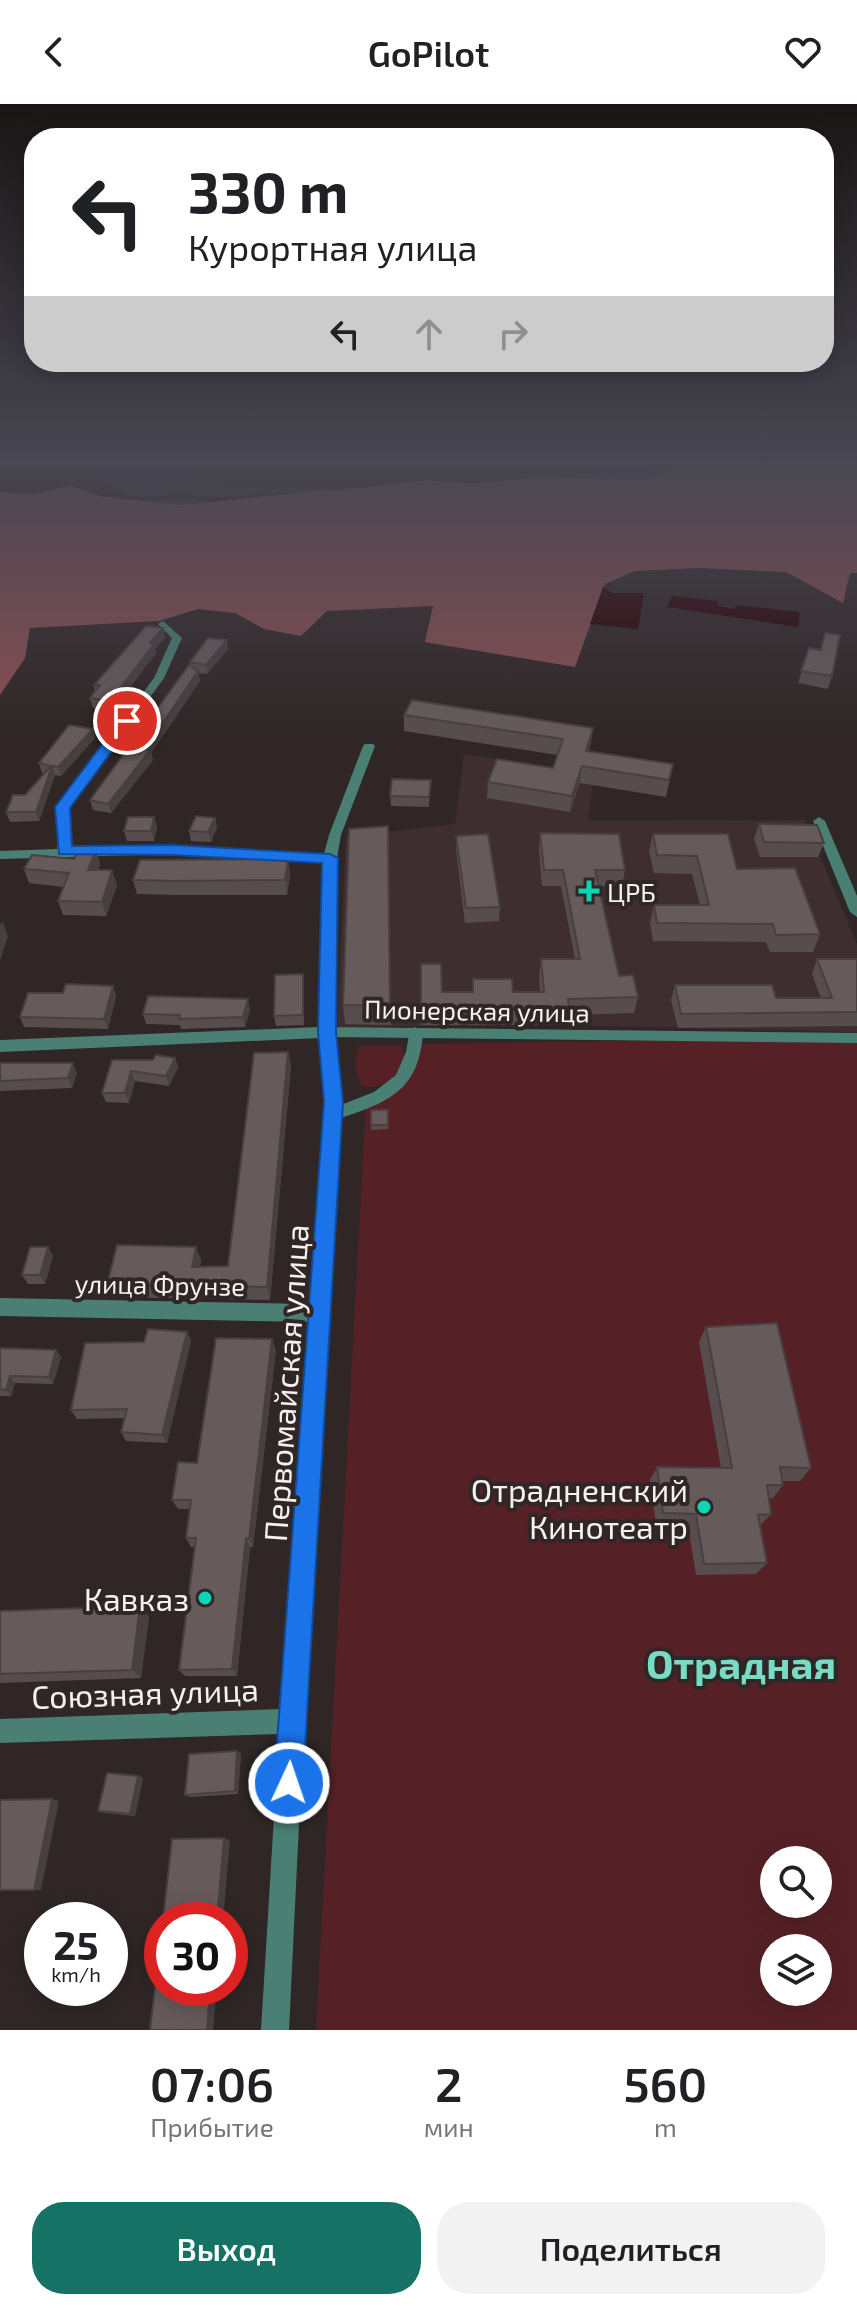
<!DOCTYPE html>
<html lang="ru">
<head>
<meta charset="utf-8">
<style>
  :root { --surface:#fff; --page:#f2f2f2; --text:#202124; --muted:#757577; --accent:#167265 }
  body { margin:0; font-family:"Exo 2",sans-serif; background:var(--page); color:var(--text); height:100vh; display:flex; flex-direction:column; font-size:30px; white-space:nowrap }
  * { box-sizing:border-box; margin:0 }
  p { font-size:26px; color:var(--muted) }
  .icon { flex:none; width:44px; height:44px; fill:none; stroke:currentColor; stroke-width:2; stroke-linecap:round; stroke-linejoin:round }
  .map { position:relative; height:1926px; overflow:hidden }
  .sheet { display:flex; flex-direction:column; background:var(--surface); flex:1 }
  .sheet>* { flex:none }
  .hud { position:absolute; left:24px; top:24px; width:810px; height:244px; border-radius:32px; box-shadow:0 4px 20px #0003; background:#fff; color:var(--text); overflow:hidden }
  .tools { position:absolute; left:760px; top:1742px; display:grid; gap:16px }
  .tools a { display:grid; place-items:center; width:72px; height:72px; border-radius:50%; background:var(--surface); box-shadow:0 4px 20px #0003; font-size:40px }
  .speed { position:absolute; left:24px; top:1798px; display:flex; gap:16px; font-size:40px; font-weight:700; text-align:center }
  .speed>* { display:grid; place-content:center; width:104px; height:104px; border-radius:50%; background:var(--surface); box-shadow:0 4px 20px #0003; line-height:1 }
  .speed small { font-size:20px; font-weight:400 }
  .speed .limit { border:12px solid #d22; background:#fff; color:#111 }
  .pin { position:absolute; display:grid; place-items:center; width:68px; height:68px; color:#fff; margin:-34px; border:4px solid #fff; border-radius:50%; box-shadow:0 2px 8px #0007 }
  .me { position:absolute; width:88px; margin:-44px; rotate:3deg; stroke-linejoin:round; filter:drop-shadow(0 0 6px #0008) }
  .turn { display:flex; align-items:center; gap:28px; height:168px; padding:0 32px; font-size:36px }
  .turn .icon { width:104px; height:104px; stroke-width:2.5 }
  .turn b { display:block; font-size:56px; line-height:68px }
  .lanes { display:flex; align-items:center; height:76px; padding:0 32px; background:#0003; justify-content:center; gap:40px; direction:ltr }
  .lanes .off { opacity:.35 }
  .eta { display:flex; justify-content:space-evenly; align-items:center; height:136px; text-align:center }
  .eta b { font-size:48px; font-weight:600; line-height:56px }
  .action { display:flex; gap:16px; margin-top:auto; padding:16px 32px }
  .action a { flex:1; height:92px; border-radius:32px; background:var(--accent); color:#fff; font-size:32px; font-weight:600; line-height:92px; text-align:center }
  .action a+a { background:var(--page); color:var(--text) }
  header { display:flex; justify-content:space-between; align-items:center; height:104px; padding:0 32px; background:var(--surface); font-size:36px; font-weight:600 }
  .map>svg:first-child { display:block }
  .built { fill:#3f2e2f }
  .green { fill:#562126; fill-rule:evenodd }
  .forest { fill:#894e52 }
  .water { fill:#2a0004 }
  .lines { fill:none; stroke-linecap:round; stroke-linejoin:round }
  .pedestrian { fill:#498073; fill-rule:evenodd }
  .minor { fill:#498073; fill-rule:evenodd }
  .wall { fill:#584d4e }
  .shaded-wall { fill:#473f40 }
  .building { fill:#665a5b; stroke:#473f40; stroke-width:2 }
  .route { fill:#1a73e8; stroke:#114b97; stroke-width:2 }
  .poi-dot { fill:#0ad5b5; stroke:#302626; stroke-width:3 }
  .labels { text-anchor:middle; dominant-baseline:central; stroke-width:8; stroke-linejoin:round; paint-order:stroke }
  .poi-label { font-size:26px; fill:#f7f0f0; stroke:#302626; text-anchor:start }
  .street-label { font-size:26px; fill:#f7f0f0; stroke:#302626 }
  .near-street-label { font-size:32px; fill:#f7f0f0; stroke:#302626 }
  .near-poi-label { font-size:32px; fill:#f7f0f0; stroke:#302626; text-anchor:end }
  .near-district-label { font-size:40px; font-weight:bold; fill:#78dbc4; stroke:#302626 }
</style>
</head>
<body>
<header><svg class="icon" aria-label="back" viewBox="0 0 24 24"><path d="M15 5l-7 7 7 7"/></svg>GoPilot<svg class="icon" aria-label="heart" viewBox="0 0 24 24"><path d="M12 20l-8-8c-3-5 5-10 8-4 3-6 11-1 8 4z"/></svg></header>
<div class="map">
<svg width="857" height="1926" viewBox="0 0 857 1926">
  <rect width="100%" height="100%" fill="#302626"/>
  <polygon class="built" points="464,650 535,661 593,680 588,717 805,716 857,841 857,928 567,921 337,923 346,733 455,720"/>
  <g class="green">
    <path d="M857,934V1926H316L366,999L386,988L415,940ZM774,1756H818V1800H774ZM774,1844H818V1888H774Z"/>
    <path d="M359,942H402C410,969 386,987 361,982L355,960Z"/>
  </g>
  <polygon class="forest" points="694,360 744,366 857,360 857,469 850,469 843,499 786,468 698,464 635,467 605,480 575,563 425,538 433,502 327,507 301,532 264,525 235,509 198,505 159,517 30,524 25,554 0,591 0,388 32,390 70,381 100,392 180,401 426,376 474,379 536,373 639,376"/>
  <g class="water">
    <polygon points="0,360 694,360 584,374 536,373 474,379 426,376 330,387 328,382 207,380 170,371 91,376 108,378 127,391 143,394 183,389 208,394 287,389 211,398 192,394 134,396 100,392 72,381 32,390 0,388"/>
    <polygon points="603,483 612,489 644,489 638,525 590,520"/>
    <polygon points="672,492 718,497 719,502 734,505 737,501 800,508 798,523 667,503"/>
  </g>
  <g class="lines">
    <polygon class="pedestrian" points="327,923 857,929 857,939 327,933 320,928"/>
    <g class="minor">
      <path d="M163,517L182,534L164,574L69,703L71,745L173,742L324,750L329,731L363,642L365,640H373L375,642L341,731L337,754L335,928L341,1001L374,988L396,971L406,948L410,925L415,923L423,929C419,985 390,998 341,1014L304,1617L289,1926H261L279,1630L0,1639V1615L281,1605L309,1218L0,1212V1194L311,1200L325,1010L320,934L0,948V936L319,923L323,758L173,750L0,755V747L57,745V703L154,574L172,534L158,520Z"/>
      <polygon points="819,713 825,717 857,792 857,813 850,808 813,717"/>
    </g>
  </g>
  <g class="wall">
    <polygon points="163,524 165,534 155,545 156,549 113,606 93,604 90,594 95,587 94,581"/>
    <polygon points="825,529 832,572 828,585 798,579 809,544 820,546"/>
    <polygon points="228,545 207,570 198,569 200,577 151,649 153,656 111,709 93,706 90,696 191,562 190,558"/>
    <polygon points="404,611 593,624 589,647 673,660 666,693 580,679 570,708 487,694 488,678 553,664 557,651 404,627"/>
    <polygon points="93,625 95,634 61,672 55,671 39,717 10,718 6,708 25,691 44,669 42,669 39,659"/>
    <polygon points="431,676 429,703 391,702 390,692"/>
    <polygon points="154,713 157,723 154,737 127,737 124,727"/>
    <polygon points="215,714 217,724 211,738 191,737 189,727"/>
    <polygon points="759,720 824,739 818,753 760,753 754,735"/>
    <polygon points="388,722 391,921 345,920 343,901"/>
    <polygon points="540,729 625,766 622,782 599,782 619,872 638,893 634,909 569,911 567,921 421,921 421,860 442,888 472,888 473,875 513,888 540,888 539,872 541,855 575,855 561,782 542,782 539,746"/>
    <polygon points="653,730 737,765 820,830 813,848 770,848 766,838 653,837 650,819 654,801 700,801 692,770 654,769 649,747"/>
    <polygon points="456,732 500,803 499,817 465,819 456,746"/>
    <polygon points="96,746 100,760 98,766 117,781 106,812 63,811 58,797 64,783 29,779 24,765 74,755"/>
    <polygon points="290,769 287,791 177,791 137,790 133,776"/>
    <polygon points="817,855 857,855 857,922 678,924 671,896 675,881 776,894 821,894 812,870"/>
    <polygon points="303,870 304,880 304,921 276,922 274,912"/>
    <polygon points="113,882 116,892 108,925 24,923 20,913 63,889"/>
    <polygon points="250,905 245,923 181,925 180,921 146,920 143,910"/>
    <polygon points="288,948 291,962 270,1196 113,1193 107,1181 196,1143 201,1156 200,1163 228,1162"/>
    <polygon points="175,954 178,963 169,982 135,977 129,999 106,998 102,989 112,956 153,956"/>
    <polygon points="0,959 77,969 72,984 0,987"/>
    <polygon points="388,1006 388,1025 371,1026 371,1021"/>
    <polygon points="48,1143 53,1152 45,1180 28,1180 22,1171"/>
    <polygon points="706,1223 811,1364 800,1377 782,1377 783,1381 773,1394 769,1394 771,1410 760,1422 767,1459 756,1470 696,1471 688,1422 656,1421 650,1376 657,1363 721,1364 699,1238"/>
    <polygon points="187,1228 191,1237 167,1339 126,1337 121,1328 124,1314 77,1315 71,1306 144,1238"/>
    <polygon points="0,1244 61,1253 53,1280 15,1279 11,1292 0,1292"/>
    <polygon points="276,1246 253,1443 250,1443 237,1572 185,1572 179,1566 195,1443 191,1443 186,1434 190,1405 178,1405 172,1396"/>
    <polygon points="0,1507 149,1512 141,1574 0,1579"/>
    <polygon points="237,1647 241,1650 238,1690 190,1693 185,1691"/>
    <polygon points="138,1672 143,1674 135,1712 104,1709 98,1707"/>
  </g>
  <g class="shaded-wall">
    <polygon points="163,524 165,534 155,545 156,549 113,606 110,597 150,539"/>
    <polygon points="227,536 228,545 207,570 206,561"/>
    <polygon points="198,567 200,577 151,649 153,656 111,709 108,700"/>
    <polygon points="593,624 591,640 583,663 586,647"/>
    <polygon points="93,625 95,634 61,672 58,663"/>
    <polygon points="52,662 55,671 39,717 36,708"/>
    <polygon points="582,662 580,679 570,708 572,692"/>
    <polygon points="154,713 157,723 154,737 151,727"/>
    <polygon points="215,714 217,724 211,738 208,728"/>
    <polygon points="96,746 100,760 93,780 88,766"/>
    <polygon points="288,755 290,769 287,791 285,776"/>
    <polygon points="112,766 117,781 106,812 102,798"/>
    <polygon points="2,817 8,832 0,857 0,822"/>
    <polygon points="303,870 304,880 304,921 303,911"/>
    <polygon points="113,882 116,892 108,925 104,915"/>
    <polygon points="248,895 250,905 245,923 243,913"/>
    <polygon points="288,948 291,962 270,1196 267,1183"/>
    <polygon points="175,954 178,963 169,982 166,972"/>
    <polygon points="73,959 77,969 72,984 68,974"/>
    <polygon points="131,967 135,977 129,999 125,989"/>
    <polygon points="48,1143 53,1152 45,1180 40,1171"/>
    <polygon points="196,1143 201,1156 197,1176 192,1163"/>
    <polygon points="187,1228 191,1237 167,1339 162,1331"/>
    <polygon points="272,1235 276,1246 253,1443 249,1435"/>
    <polygon points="56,1246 61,1253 53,1280 49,1273"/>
    <polygon points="10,1272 15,1279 11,1292 6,1286"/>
    <polygon points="246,1434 250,1443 237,1572 232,1565"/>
    <polygon points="140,1502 149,1512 141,1574 132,1566"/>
    <polygon points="237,1647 241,1650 238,1690 235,1687"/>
    <polygon points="138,1672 143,1674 135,1712 130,1710"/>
    <polygon points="52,1695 59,1697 41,1786 34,1786"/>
    <polygon points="224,1734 230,1736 223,1816 217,1816"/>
    <polygon points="210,1884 217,1884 213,1926 207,1926"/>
  </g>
  <g class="building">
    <polygon points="146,522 163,524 150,539 154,540 110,597 90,594 100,581 94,581"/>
    <polygon points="825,529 840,531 832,572 801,567 809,544 821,546"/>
    <polygon points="208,534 227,536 206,561 190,558"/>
    <polygon points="189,561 198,567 145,645 150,646 108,700 90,696"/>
    <polygon points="412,596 593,624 586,647 673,660 669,676 582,662 572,692 488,678 497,655 553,664 563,635 404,611"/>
    <polygon points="69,621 93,625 58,663 52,662 36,708 6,708 13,691 25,691 51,662 39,659"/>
    <polygon points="392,675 431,676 429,693 390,692"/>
    <polygon points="196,712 215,714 208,728 189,727"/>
    <polygon points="128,713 154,713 151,727 124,727"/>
    <polygon points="759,720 817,721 824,739 764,738"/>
    <polygon points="388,722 390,902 343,901 349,725"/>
    <polygon points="540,729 619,730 625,766 595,766 619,872 633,871 638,893 568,895 569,906 421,905 421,860 441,860 442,888 473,888 473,875 512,875 513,888 544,888 541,855 580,855 563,766 544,766"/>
    <polygon points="488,730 500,803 466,804 456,732"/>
    <polygon points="653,730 728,730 737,765 795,764 820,830 776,831 773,820 657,819 654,801 709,801 697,752 657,751"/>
    <polygon points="78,746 96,746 88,766 112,766 102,798 58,797 69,769 24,765 32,751 74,755"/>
    <polygon points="288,755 285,776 173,777 133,776 140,756"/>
    <polygon points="817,855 857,855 857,908 681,910 675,881 772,881 776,894 832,894"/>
    <polygon points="303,870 303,911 274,912 275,871"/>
    <polygon points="66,880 113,882 104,915 20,913 28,889 63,889"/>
    <polygon points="148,892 248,895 243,913 179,915 180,911 143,910"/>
    <polygon points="288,948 267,1183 107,1181 117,1141 196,1143 192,1163 228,1162 254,949"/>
    <polygon points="156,951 175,954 166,972 131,967 125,989 102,989 112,956 153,956"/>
    <polygon points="0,959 73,959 68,974 0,977"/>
    <rect x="371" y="1006" width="17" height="15"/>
    <polygon points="30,1143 48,1143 40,1171 22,1171"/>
    <polygon points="777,1219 811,1364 780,1363 783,1381 767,1381 771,1410 758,1411 767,1459 704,1460 696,1410 663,1409 657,1363 732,1364 706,1223"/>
    <polygon points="148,1225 187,1228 162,1331 121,1328 127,1305 71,1306 85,1239 144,1238"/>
    <polygon points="216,1234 272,1235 249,1435 246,1434 232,1565 179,1566 196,1434 186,1434 191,1396 172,1396 178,1358 197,1359"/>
    <polygon points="0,1244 56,1246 49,1273 10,1272 6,1286 0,1285"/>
    <polygon points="140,1502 132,1566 0,1570 0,1507"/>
    <polygon points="237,1647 235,1687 185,1691 189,1650"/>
    <polygon points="107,1669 138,1672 130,1710 98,1707"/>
    <polygon points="52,1695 34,1786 0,1786 0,1696"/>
    <polygon points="224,1734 217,1816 163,1816 172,1735"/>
    <polygon points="162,1824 162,1884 210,1884 207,1926 150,1926"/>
  </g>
  <linearGradient id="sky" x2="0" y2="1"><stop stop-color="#1a1515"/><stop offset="0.57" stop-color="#484752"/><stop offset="1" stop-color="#484752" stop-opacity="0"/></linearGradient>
  <rect width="857" height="630" fill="url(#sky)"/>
  <polygon class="route" points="127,613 134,617 70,704 72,742 173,741 330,750 338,754 336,928 343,998 303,1679 299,1689 289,1693 278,1689 274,1679 324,998 318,928 322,759 173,751 59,750 55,703 122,614"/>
  <g class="poi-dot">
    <path d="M585 775h8v8h8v8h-8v8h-8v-8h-8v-8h8z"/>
    <circle cx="704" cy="1403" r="8"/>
    <circle cx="205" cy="1494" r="8"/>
  </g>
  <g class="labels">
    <g class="poi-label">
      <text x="607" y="787">ЦРБ</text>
    </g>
    <g class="street-label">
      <text transform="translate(477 906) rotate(1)">Пионерская улица</text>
      <text transform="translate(160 1180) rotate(1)">улица Фрунзе</text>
    </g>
    <g class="near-street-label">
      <text transform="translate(285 1279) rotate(-86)">Первомайская улица</text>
      <text transform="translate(145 1588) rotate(-2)">Союзная улица</text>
    </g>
    <g class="near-poi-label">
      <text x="688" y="1385">Отрадненский<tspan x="688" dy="37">Кинотеатр</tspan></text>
      <text x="189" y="1494">Кавказ</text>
    </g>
    <g class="near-district-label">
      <text x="741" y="1559">Отрадная</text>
    </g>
  </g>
</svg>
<div class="tools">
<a><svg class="icon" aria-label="search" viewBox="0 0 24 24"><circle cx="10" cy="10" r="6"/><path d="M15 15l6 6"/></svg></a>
<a><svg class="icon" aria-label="layers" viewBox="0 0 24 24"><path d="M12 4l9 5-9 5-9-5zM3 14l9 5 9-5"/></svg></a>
</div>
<div class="speed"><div>25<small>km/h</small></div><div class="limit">30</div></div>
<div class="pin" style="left:127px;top:617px;background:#d93025"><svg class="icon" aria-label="arrive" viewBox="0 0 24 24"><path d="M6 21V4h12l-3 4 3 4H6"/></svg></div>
<svg class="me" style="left:289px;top:1679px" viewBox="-20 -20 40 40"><circle r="17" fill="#1a73e8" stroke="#fff" stroke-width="3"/><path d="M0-11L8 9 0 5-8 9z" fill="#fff"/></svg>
<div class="hud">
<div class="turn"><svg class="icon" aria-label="left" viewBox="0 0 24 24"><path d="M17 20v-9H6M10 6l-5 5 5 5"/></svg><div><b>330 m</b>Курортная улица</div></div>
<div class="lanes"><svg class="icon" aria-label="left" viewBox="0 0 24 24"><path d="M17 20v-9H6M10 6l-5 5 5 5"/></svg><svg class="icon off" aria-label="ahead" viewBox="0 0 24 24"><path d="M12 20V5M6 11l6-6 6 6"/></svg><svg class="icon off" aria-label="right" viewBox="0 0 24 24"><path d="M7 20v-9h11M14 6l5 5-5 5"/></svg></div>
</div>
</div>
<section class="sheet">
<div class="eta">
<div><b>07:06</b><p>Прибытие</p></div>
<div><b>2</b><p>мин</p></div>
<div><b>560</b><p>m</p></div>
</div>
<div class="action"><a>Выход</a><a>Поделиться</a></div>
</section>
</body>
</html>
